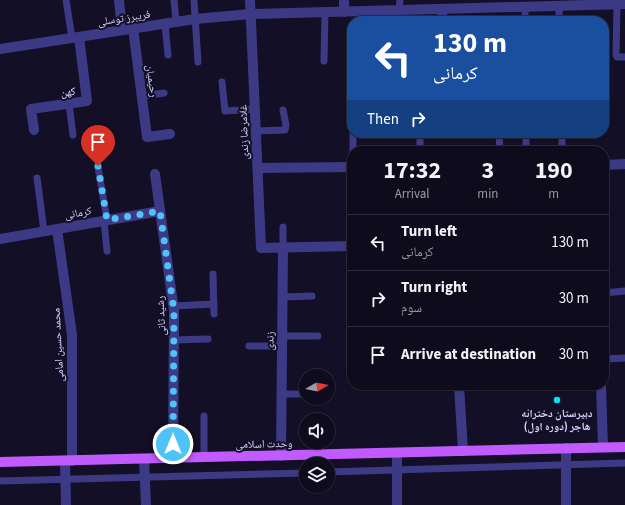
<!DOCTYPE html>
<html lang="en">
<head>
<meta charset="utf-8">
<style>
  :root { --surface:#0e0b1c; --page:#1c1929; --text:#f1f3f6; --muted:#9b9ba3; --line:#2e2b3b }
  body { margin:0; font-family:"Source Sans 3","Noto Naskh Arabic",sans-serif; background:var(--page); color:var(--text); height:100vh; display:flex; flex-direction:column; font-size:15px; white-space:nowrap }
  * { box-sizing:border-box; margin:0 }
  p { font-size:13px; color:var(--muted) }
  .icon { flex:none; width:22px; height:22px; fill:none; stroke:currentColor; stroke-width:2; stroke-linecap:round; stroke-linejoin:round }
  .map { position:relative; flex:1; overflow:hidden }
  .drawer { position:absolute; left:347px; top:146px; width:262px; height:244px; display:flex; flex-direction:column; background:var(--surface); border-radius:16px; box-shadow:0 1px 3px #0004,0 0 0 1px var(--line) }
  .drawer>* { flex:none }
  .top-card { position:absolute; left:347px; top:16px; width:262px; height:122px; border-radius:16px; box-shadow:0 1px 3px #0004,0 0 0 1px var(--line); background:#1a4fa0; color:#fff; overflow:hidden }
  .needle { width:26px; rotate:80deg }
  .buttons { position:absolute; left:299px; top:369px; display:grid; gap:8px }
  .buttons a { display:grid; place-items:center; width:36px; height:36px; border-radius:50%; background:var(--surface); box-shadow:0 1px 3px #0004,0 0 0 1px var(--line); font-size:20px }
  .pin { position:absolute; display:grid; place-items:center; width:34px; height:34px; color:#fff; margin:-41px -17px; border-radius:50% 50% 50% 0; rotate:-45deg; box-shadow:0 0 4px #0007 }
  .pin .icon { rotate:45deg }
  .me { position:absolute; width:44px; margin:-22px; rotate:0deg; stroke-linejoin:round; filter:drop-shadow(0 0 3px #0008) }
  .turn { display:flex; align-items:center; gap:14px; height:84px; padding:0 20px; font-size:18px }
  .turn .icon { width:52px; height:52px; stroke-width:2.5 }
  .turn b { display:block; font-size:28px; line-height:34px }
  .then { display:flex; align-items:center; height:38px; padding:0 20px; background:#0003; gap:8px; font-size:15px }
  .eta { display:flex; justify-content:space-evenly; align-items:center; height:68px; text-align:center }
  .eta b { font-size:24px; font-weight:700; line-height:28px }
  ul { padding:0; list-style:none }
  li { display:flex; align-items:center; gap:12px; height:56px; padding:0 20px; border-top:1px solid var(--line) }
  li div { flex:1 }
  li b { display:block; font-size:15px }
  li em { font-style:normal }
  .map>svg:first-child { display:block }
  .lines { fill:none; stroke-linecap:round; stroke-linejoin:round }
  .lane { stroke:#3d3a85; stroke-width:7 }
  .street { stroke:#3d3a85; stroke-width:10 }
  .primary { stroke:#c25bff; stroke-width:10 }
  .route { stroke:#4fc3f7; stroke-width:7; stroke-dasharray:0 12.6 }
  .poi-dot { fill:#00e5ff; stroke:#130f26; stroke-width:1.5 }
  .labels { text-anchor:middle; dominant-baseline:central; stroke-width:4; stroke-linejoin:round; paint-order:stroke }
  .street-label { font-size:11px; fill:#d9d4ff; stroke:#130f26 }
  .poi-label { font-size:11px; font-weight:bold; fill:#d9d4ff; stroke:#130f26 }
</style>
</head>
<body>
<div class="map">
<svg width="625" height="505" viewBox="0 0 625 505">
  <rect width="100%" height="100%" fill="#130f26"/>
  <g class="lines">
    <g class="lane">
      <polyline points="66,0 72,38"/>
      <polyline points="174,0 176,22"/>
      <polyline points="194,0 198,62"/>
      <polyline points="617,5 616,55 617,57 625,57"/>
      <polyline points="559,6 559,21"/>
      <polyline points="525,7 525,21"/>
      <polyline points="399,10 400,0"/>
      <polyline points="383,21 383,11"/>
      <polyline points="165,24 168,55"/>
      <polyline points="324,61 325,12"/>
      <polyline points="222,82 225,111 256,109"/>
      <polyline points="142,96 164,93"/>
      <polyline points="69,104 73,135"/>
      <polyline points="256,131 285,130 286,125 283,110"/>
      <polyline points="420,133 420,151"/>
      <polyline points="499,133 500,151"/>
      <polyline points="526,133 526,151"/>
      <polyline points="562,133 562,151"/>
      <polyline points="353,151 353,133"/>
      <polyline points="98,167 107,220"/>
      <polyline points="37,178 44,231"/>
      <polyline points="104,221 107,251"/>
      <polyline points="283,248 283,227"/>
      <polyline points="213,274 214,314"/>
      <polyline points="604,293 625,291"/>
      <polyline points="283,297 312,296"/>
      <polyline points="174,306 214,304"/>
      <polyline points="282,336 318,336"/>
      <polyline points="174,340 208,339"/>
      <polyline points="249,346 282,346"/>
      <polyline points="604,359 625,358"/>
      <polyline points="282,394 306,394 305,379"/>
      <polyline points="204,457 204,416"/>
      <polyline points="328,472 625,463"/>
      <polyline points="0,481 306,473"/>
    </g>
    <g class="street">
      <polyline points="119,0 122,30"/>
      <polyline points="250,0 261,248 352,246"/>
      <polyline points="344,12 344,0"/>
      <polyline points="442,21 442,9"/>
      <polyline points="133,28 147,137 170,134"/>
      <polyline points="0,49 195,19 251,14 625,4"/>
      <polyline points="34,130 31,109 87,101 79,37"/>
      <polyline points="604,165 625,164"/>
      <polyline points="258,168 352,167"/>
      <polyline points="155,174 174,311 173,458"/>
      <polyline points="57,229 72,335 72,461"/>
      <polyline points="0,239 160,211"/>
      <polyline points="459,385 463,451"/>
      <polyline points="601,385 603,447"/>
      <polyline points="397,453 397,505"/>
      <polyline points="281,456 283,248"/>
      <polyline points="144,459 146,505"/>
      <polyline points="65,461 66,505"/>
      <polyline points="566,505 566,448"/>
    </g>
    <polyline class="primary" points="0,462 625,447"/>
  </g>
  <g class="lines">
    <polyline class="route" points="98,166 107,220 160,211 174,311 173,444"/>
  </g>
  <circle class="poi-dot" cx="557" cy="400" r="4"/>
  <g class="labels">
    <g class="street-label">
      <text transform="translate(124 18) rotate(-9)">فریبرز توسلی</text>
      <text transform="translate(152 81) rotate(82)">رحیمیان</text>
      <text transform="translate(68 92) rotate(-8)">کهن</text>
      <text transform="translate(244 132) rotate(-92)">غلامرضا زندی</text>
      <text transform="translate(78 213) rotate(-10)">کرمانی</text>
      <text transform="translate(161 316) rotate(-93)">رشید ثانی</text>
      <text transform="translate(270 341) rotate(-89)">زندی</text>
      <text transform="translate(58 345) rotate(-93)">محمد حسین امامی</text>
      <text transform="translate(264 444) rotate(-1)">وحدت اسلامی</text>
    </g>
    <g class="poi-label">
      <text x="557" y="413">دبیرستان دخترانه<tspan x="557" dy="13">هاجر (دوره اول)</tspan></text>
    </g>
  </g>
</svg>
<div class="buttons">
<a><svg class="needle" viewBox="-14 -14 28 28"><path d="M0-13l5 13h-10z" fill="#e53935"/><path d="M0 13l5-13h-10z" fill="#9b9ba3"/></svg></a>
<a><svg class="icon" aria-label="sound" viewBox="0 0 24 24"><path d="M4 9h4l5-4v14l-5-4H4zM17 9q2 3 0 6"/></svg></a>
<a><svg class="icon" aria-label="layers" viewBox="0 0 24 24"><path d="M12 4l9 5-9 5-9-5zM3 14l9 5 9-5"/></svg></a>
</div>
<div class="pin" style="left:98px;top:166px;background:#d93025"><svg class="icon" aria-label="arrive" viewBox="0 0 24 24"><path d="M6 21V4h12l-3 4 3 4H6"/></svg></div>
<svg class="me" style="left:173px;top:444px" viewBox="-20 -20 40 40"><circle r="17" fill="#4fc3f7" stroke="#fff" stroke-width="3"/><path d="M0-11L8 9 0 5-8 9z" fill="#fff"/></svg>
<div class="top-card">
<div class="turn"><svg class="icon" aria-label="left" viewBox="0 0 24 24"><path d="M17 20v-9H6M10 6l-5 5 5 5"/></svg><div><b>130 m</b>کرمانی</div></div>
<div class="then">Then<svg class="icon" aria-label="right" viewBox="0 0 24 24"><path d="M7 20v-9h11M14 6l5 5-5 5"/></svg></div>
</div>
<section class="drawer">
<div class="eta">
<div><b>17:32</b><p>Arrival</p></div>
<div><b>3</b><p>min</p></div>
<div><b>190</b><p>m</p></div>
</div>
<ul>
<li><svg class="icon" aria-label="left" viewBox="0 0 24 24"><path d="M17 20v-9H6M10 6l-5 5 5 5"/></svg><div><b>Turn left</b><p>کرمانی</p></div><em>130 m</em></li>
<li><svg class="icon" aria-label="right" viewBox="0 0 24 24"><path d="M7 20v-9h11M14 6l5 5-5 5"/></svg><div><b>Turn right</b><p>سوم</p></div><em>30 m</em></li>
<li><svg class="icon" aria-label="arrive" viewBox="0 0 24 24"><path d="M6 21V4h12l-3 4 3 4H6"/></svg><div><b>Arrive at destination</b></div><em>30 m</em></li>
</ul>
</section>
</div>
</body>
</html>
